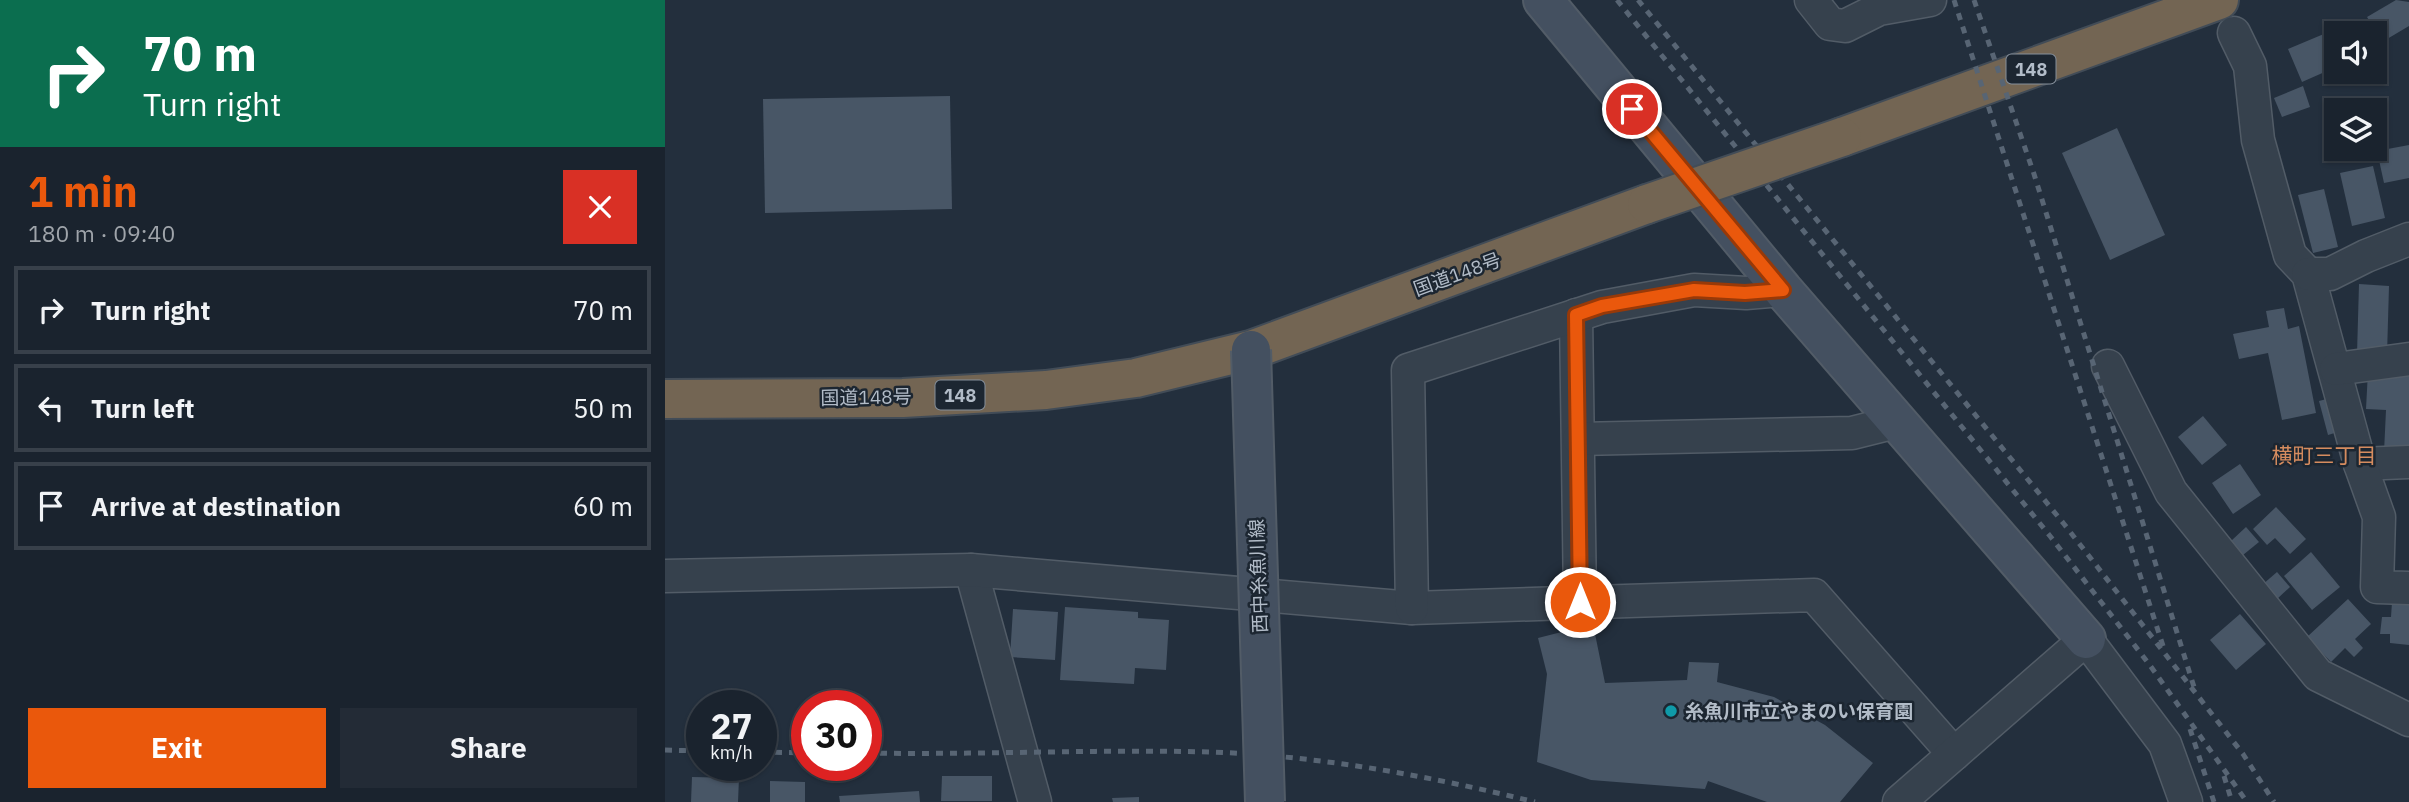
<!DOCTYPE html>
<html lang="en">
<head>
<meta charset="utf-8">
<style>
  :root { --surface:#1a232e; --page:#232b36; --text:#f1f3f6; --muted:#9fa4aa; --line:#38404a; --accent:#ea580c }
  body { margin:0; font-family:"IBM Plex Sans","Noto Sans JP",sans-serif; background:var(--page); color:var(--text); height:100vh; display:flex; flex-direction:column; font-size:26px; white-space:nowrap }
  * { box-sizing:border-box; margin:0 }
  p { font-size:23px; color:var(--muted) }
  .icon { flex:none; width:38px; height:38px; fill:none; stroke:currentColor; stroke-width:2; stroke-linecap:round; stroke-linejoin:round }
  .map { position:relative; flex:1; overflow:hidden }
  .sheet { display:flex; flex-direction:column; background:var(--surface); width:665px }
  .sheet>* { flex:none }
  .banner { background:#0b6e4f; color:#fff; overflow:hidden }
  .fabs { position:absolute; left:1659px; top:21px; display:grid; gap:14px }
  .fabs a { display:grid; place-items:center; width:63px; height:63px; border-radius:0px; background:var(--surface); box-shadow:0 2px 5px #0004,0 0 0 2px var(--line); font-size:35px }
  .speed { position:absolute; left:21px; top:690px; display:flex; gap:14px; font-size:35px; font-weight:700; text-align:center }
  .speed>* { display:grid; place-content:center; width:91px; height:91px; border-radius:50%; background:var(--surface); box-shadow:0 2px 5px #0004,0 0 0 2px var(--line); line-height:1 }
  .speed small { font-size:18px; font-weight:400 }
  .speed .limit { border:10px solid #d22; background:#fff; color:#111 }
  .pin { position:absolute; display:grid; place-items:center; width:60px; height:60px; color:#fff; margin:-30px; border:4px solid #fff; border-radius:50%; box-shadow:0 2px 7px #0007 }
  .me { position:absolute; width:77px; margin:-38px; rotate:0deg; stroke-linejoin:round; filter:drop-shadow(0 0 5px #0008) }
  .turn { display:flex; align-items:center; gap:24px; height:147px; padding:0 28px; font-size:32px }
  .turn .icon { width:91px; height:91px; stroke-width:2.5 }
  .turn b { display:block; font-size:49px; line-height:60px }
  .round { display:grid; place-items:center; flex:none; width:74px; height:74px; border-radius:0px; background:var(--page) }
  .head { display:flex; align-items:center; justify-content:space-between; height:119px; padding:0 28px }
  h1 { font-size:42px; font-weight:700; line-height:52px; color:var(--accent) }
  .primary-button { display:flex; gap:14px; margin-top:auto; padding:14px 28px }
  .primary-button a { flex:1; height:80px; border-radius:0px; background:var(--accent); color:#fff; font-size:28px; font-weight:700; line-height:80px; text-align:center }
  .primary-button a+a { background:var(--page); color:var(--text) }
  ul { padding:0; list-style:none }
  li { display:flex; align-items:center; gap:21px; height:88px; margin:0 14px 10px; padding:0 14px; border:4px solid var(--line); border-radius:0px }
  li div { flex:1 }
  li b { display:block; font-size:26px }
  li em { font-style:normal }
  main { display:flex; flex:1; min-height:0 }
  .map>svg:first-child { display:block }
  .building { fill:#485666 }
  .lines { fill:none; stroke-linecap:round; stroke-linejoin:round }
  .street-casing { stroke:#525c67; stroke-width:35 }
  .secondary-casing { stroke:#525c67; stroke-width:42 }
  .highway-casing { stroke:#424c57; stroke-width:42 }
  .street { stroke:#36414d; stroke-width:32 }
  .secondary { stroke:#445060; stroke-width:38 }
  .highway { stroke:#736553; stroke-width:38 }
  .rail { stroke:#586574; stroke-width:5; stroke-dasharray:7 7; stroke-linecap:butt }
  .secondary-bridge-casing { stroke:#525c67; stroke-width:42; stroke-linecap:butt }
  .highway-bridge-casing { stroke:#424c57; stroke-width:42; stroke-linecap:butt }
  .secondary-bridge { stroke:#445060; stroke-width:38 }
  .highway-bridge { stroke:#736553; stroke-width:38 }
  .route-casing { stroke:#983908; stroke-width:18 }
  .route { stroke:#ea580c; stroke-width:12 }
  .culture-dot { fill:#0f9aa8; stroke:#1c2631; stroke-width:2.5 }
  .labels { text-anchor:middle; dominant-baseline:central; stroke-width:5; stroke-linejoin:round; paint-order:stroke }
  .shield { fill:#1c2631; stroke:#858f9b; stroke-width:2 }
  .shield-label { font-size:18px; font-weight:bold; fill:#b2bcc8 }
  .street-label { font-size:19px; fill:#b2bcc8; stroke:#1c2631 }
  .poi-label { font-size:19px; font-weight:bold; fill:#b2bcc8; stroke:#1c2631; text-anchor:start }
  .neighbourhood-label { font-size:21px; fill:#d68c5f; stroke:#1c2631 }
</style>
</head>
<body>
<main>
<section class="sheet">
<div class="banner">
<div class="turn"><svg class="icon" aria-label="right" viewBox="0 0 24 24"><path d="M7 20v-9h11M14 6l5 5-5 5"/></svg><div><b>70 m</b>Turn right</div></div>
</div>
<div class="head"><div><h1>1 min</h1><p>180 m · 09:40</p></div><a class="round" style="background:#d93025;color:#fff"><svg class="icon" aria-label="close" viewBox="0 0 24 24"><path d="M6 6l12 12M18 6L6 18"/></svg></a></div>
<ul>
<li><svg class="icon" aria-label="right" viewBox="0 0 24 24"><path d="M7 20v-9h11M14 6l5 5-5 5"/></svg><div><b>Turn right</b></div><em>70 m</em></li>
<li><svg class="icon" aria-label="left" viewBox="0 0 24 24"><path d="M17 20v-9H6M10 6l-5 5 5 5"/></svg><div><b>Turn left</b></div><em>50 m</em></li>
<li><svg class="icon" aria-label="arrive" viewBox="0 0 24 24"><path d="M6 21V4h12l-3 4 3 4H6"/></svg><div><b>Arrive at destination</b></div><em>60 m</em></li>
</ul>
<div class="primary-button"><a>Exit</a><a>Share</a></div>
</section>
<div class="map">
<svg width="1744" height="802" viewBox="0 0 1744 802">
  <rect width="100%" height="100%" fill="#232f3d"/>
  <g class="building">
    <polygon points="1731,0 1744,2 1744,26 1717,42 1702,17"/>
    <polygon points="1685,23 1689,33 1671,33 1671,67 1637,82 1623,49"/>
    <polygon points="1638,86 1645,107 1617,117 1609,98"/>
    <polygon points="285,96 287,209 100,213 98,99"/>
    <polygon points="1452,128 1500,235 1445,260 1397,153"/>
    <polygon points="1744,145 1744,178 1719,183 1712,151"/>
    <polygon points="1708,166 1720,218 1687,226 1675,173"/>
    <polygon points="1659,189 1673,247 1648,253 1633,195"/>
    <polygon points="1694,284 1724,286 1722,355 1692,354"/>
    <polygon points="1619,308 1623,329 1634,326 1651,413 1617,420 1603,353 1574,359 1568,334 1604,327 1601,311"/>
    <polygon points="1703,371 1744,373 1744,452 1719,452 1721,410 1701,409"/>
    <polygon points="1673,396 1683,429 1663,435 1654,401"/>
    <polygon points="1538,416 1562,445 1537,465 1513,437"/>
    <polygon points="1575,464 1596,495 1568,514 1547,483"/>
    <polygon points="1611,507 1641,539 1625,554 1610,538 1602,545 1588,529"/>
    <polygon points="1581,527 1594,542 1578,555 1566,541"/>
    <polygon points="1646,552 1675,587 1647,610 1619,576"/>
    <polygon points="1612,572 1625,587 1611,600 1597,585"/>
    <polygon points="1683,599 1706,624 1690,639 1698,648 1689,657 1680,648 1666,662 1642,637"/>
    <polygon points="1727,602 1744,603 1744,645 1725,643 1725,634 1715,634 1717,617 1726,617"/>
    <polygon points="400,607 473,612 473,618 504,620 501,670 470,668 469,684 395,680"/>
    <polygon points="348,609 393,612 390,660 345,657"/>
    <polygon points="1575,614 1601,644 1571,670 1545,640"/>
    <polygon points="928,624 940,683 1022,680 1024,662 1054,663 1052,682 1109,697 1160,725 1208,763 1175,802 1102,802 1043,781 1040,789 926,780 872,762 882,674 873,638"/>
    <polygon points="277,776 327,776 327,801 276,801"/>
    <polygon points="27,777 74,778 73,802 26,802"/>
    <polygon points="105,781 140,782 140,802 105,802"/>
    <polygon points="254,791 255,802 175,802 174,796"/>
    <polygon points="474,797 474,802 448,802 447,798"/>
  </g>
  <g class="lines">
    <defs>
      <g id="street">
        <polyline points="1146,0 1165,24 1180,26 1214,9 1265,0"/>
        <polyline points="1569,33 1585,66 1593,140 1625,255 1643,274 1695,464 1744,462"/>
        <polyline points="1643,274 1665,274 1701,256 1744,239"/>
        <polyline points="911,315 915,602"/>
        <polyline points="1443,366 1506,492 1653,675 1744,720"/>
        <polyline points="1671,369 1744,359"/>
        <polyline points="914,439 1187,433 1231,422"/>
        <polyline points="1695,464 1714,517 1712,587 1744,588"/>
        <polyline points="306,570 370,802"/>
        <polyline points="0,576 306,570 747,608 1149,595 1289,754"/>
        <polyline points="747,608 743,370 937,307 1029,290 1081,293 1118,290"/>
        <polyline points="1234,802 1421,639 1500,744 1521,802"/>
      </g>
      <polyline id="secondary" points="878,0 1118,290 1421,639"/>
      <g id="highway">
        <polyline points="1177,137 1554,0"/>
        <polyline points="0,399 238,398 381,390 471,378 586,350 982,204"/>
      </g>
    </defs>
    <use href="#street" class="street-casing"/>
    <use href="#secondary" class="secondary-casing"/>
    <use href="#highway" class="highway-casing"/>
    <use href="#street" class="street"/>
    <use href="#secondary" class="secondary"/>
    <use href="#highway" class="highway"/>
    <g class="rail">
      <polyline points="952,0 1385,536 1484,664 1582,802"/>
      <polyline points="973,0 1399,524 1578,754 1609,802"/>
      <polyline points="1289,0 1499,649"/>
      <polyline points="1309,0 1369,174 1529,687"/>
      <polyline points="1525,729 1549,802"/>
      <polyline points="0,750 37,751"/>
      <polyline points="96,752 142,753"/>
      <path d="M201,753C316,755 431,749 546,752C655,756 765,776 870,802"/>
      <polyline points="1559,776 1567,802"/>
    </g>
    <defs>
      <polyline id="secondary-bridge" points="586,350 600,802"/>
      <polyline id="highway-bridge" points="982,204 1177,137"/>
    </defs>
    <use href="#secondary-bridge" class="secondary-bridge-casing"/>
    <use href="#highway-bridge" class="highway-bridge-casing"/>
    <use href="#secondary-bridge" class="secondary-bridge"/>
    <use href="#highway-bridge" class="highway-bridge"/>
  </g>
  <g class="lines">
    <defs>
      <polyline id="route" points="915,602 911,315 937,306 1029,290 1080,293 1118,290 967,109"/>
    </defs>
    <use href="#route" class="route-casing"/>
    <use href="#route" class="route"/>
  </g>
  <circle class="culture-dot" cx="1006" cy="711" r="7"/>
  <g class="labels">
    <g class="shield">
      <rect x="1341.5" y="54.5" width="49" height="29" rx="5"/>
      <rect x="270.5" y="380.5" width="49" height="29" rx="5"/>
    </g>
    <g class="shield-label">
      <text x="1366" y="69">148</text>
      <text x="295" y="395">148</text>
    </g>
    <g class="street-label">
      <text transform="translate(792 274) rotate(-20)">国道148号</text>
      <text transform="translate(201 397) rotate(-1)">国道148号</text>
      <text transform="translate(593 576) rotate(-92)">西中糸魚川線</text>
    </g>
    <g class="poi-label">
      <text x="1020" y="711">糸魚川市立やまのい保育園</text>
    </g>
    <g class="neighbourhood-label">
      <text x="1659" y="455">横町三丁目</text>
    </g>
  </g>
</svg>
<div class="fabs">
<a><svg class="icon" aria-label="sound" viewBox="0 0 24 24"><path d="M4 9h4l5-4v14l-5-4H4zM17 9q2 3 0 6"/></svg></a>
<a><svg class="icon" aria-label="layers" viewBox="0 0 24 24"><path d="M12 4l9 5-9 5-9-5zM3 14l9 5 9-5"/></svg></a>
</div>
<div class="speed"><div>27<small>km/h</small></div><div class="limit">30</div></div>
<div class="pin" style="left:967px;top:109px;background:#d93025"><svg class="icon" aria-label="arrive" viewBox="0 0 24 24"><path d="M6 21V4h12l-3 4 3 4H6"/></svg></div>
<svg class="me" style="left:915px;top:602px" viewBox="-20 -20 40 40"><circle r="17" fill="#ea580c" stroke="#fff" stroke-width="3"/><path d="M0-11L8 9 0 5-8 9z" fill="#fff"/></svg>
</div>
</main>
</body>
</html>
